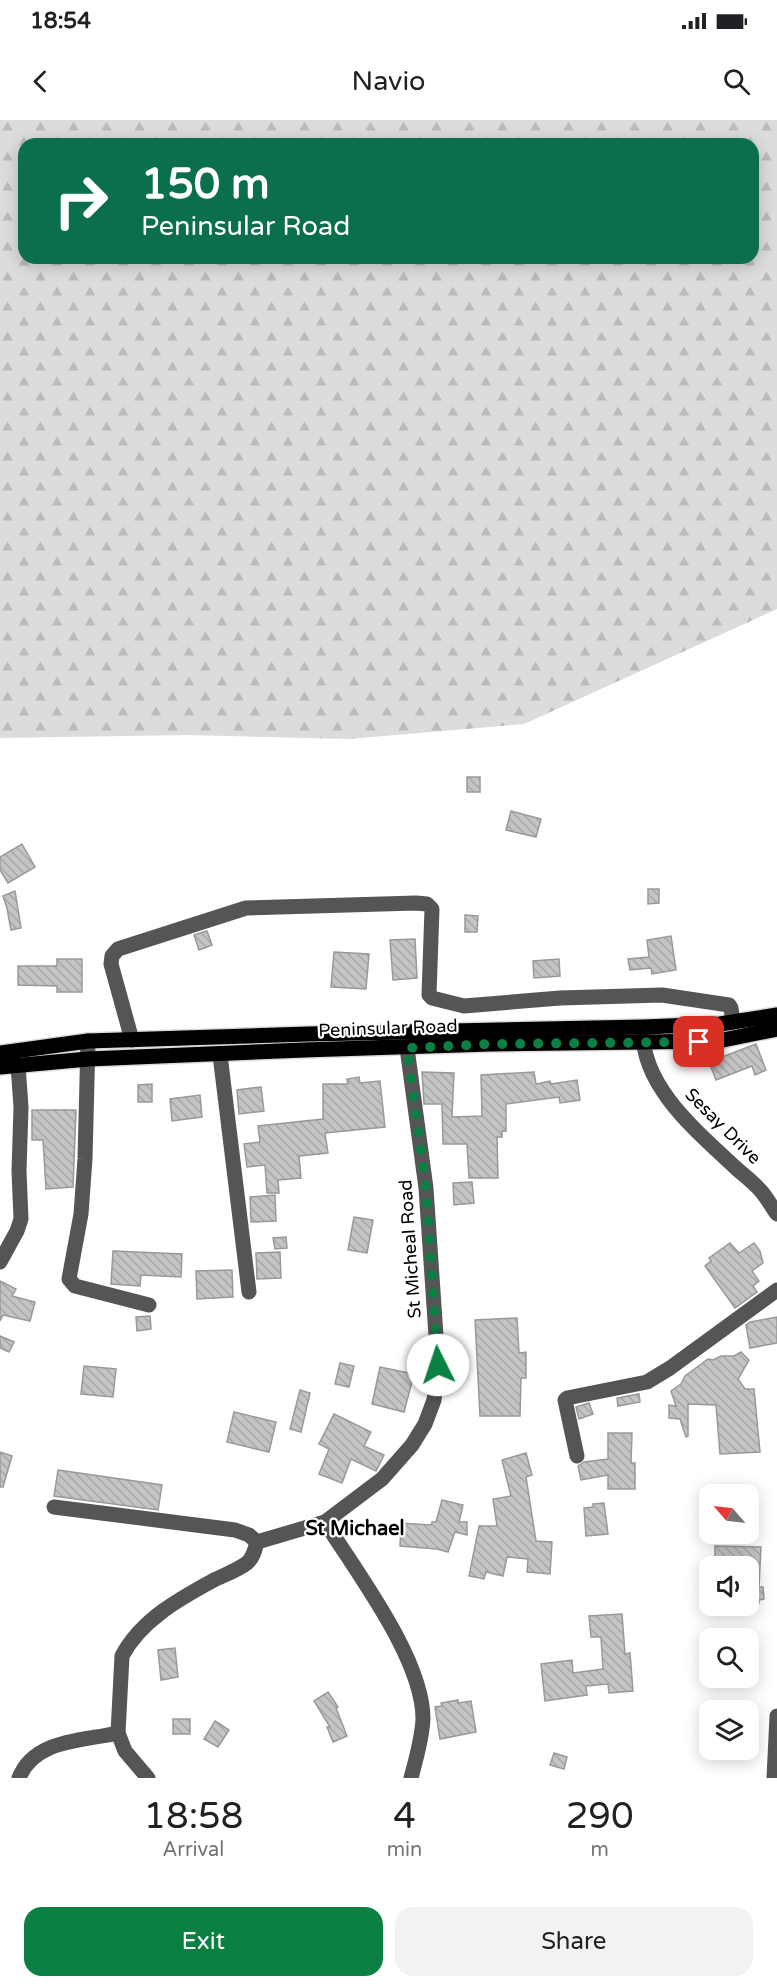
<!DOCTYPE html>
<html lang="en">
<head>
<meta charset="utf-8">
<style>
  :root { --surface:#fff; --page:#f2f2f2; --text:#202124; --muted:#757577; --accent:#0b8043 }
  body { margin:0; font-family:"Varela Round",sans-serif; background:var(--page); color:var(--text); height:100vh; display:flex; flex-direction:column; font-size:22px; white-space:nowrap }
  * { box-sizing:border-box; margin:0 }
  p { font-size:20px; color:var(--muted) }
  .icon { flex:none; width:33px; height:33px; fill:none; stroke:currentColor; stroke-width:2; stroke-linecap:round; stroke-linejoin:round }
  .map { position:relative; height:1658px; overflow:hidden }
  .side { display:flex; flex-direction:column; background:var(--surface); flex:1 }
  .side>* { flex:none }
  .guide { position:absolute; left:18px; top:18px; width:741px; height:126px; border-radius:18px; box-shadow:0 3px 15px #0003; background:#0b6e4f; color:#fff; overflow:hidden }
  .needle { width:39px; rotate:298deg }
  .tools { position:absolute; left:699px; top:1364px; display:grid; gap:12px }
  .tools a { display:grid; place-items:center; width:60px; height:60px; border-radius:12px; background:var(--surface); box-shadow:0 3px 15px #0003; font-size:30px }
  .pin { position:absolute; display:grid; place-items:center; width:51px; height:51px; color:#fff; margin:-26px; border-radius:12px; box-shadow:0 3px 9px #0006 }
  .me { position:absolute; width:66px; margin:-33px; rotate:356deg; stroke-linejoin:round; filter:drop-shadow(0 0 4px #0008) }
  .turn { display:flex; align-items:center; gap:21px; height:126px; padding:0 24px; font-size:27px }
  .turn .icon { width:78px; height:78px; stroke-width:2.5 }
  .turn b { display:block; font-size:42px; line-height:51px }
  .eta { display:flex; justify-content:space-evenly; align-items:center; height:102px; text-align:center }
  .eta b { font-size:36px; font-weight:600; line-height:42px }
  .button { display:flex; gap:12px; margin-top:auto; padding:12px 24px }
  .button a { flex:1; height:69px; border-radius:18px; background:var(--accent); color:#fff; font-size:24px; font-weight:600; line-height:69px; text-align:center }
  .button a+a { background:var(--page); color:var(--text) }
  .status { display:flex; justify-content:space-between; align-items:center; height:42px; padding:0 30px; background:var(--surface); direction:ltr }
  .status svg { height:16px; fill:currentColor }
  header { display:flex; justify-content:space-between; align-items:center; height:78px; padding:0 24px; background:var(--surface); font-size:27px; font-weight:600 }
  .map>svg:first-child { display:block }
  .forest { fill:url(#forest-firs); fill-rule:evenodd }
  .building { fill:url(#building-back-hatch); stroke:#999; stroke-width:1.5 }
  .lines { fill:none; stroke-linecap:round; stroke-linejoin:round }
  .major-casing { stroke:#dbdbdb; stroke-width:18 }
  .minor { stroke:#555; stroke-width:15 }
  .major { stroke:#000; stroke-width:15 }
  .route { stroke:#0b8043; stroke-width:10; stroke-dasharray:0 18 }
  .labels { text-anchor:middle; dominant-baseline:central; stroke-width:4.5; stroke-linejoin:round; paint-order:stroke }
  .street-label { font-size:18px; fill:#000; stroke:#fff }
  .neighbourhood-label { font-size:20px; font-weight:bold; fill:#000; stroke:#fff }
</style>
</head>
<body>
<div class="status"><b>18:54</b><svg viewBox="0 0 49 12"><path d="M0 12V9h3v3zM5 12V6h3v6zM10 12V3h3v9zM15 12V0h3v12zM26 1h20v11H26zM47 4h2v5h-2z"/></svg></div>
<header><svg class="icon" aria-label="back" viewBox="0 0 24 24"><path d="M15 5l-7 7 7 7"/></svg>Navio<svg class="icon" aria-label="search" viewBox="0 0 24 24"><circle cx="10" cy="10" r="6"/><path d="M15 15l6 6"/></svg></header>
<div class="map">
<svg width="777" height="1658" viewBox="0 0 777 1658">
  <defs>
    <pattern id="forest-firs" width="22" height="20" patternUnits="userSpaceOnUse" patternTransform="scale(1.5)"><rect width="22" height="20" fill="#dcdcdc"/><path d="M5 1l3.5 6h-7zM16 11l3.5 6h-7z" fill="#bbb"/></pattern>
    <pattern id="building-back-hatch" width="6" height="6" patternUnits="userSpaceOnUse" patternTransform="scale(1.5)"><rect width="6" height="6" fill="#c4c4c4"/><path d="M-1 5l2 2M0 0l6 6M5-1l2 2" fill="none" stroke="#a7a7a7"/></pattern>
  </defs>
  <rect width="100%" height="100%" fill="#fff"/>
  <path class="forest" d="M0,0H777V489L524,604L349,619L188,615L0,618ZM24,24H753V138H24Z"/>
  <g class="building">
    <rect x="467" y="657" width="13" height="15"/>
    <polygon points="511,691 541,699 536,717 506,710"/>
    <polygon points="22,724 35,747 8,763 0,750 0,737"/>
    <polygon points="648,769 659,769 659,783 648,784"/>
    <polygon points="15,771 21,808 11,810 7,788 3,776"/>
    <polygon points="465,795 478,796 477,812 465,812"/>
    <polygon points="207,811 212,825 199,830 194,815"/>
    <polygon points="671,816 676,850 652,854 651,848 630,850 628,839 649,837 647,820"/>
    <polygon points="415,819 417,858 393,860 390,820"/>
    <polygon points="334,832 369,834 366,869 331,867"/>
    <polygon points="57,839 82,839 82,872 57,872 57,866 18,865 18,846 57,846"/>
    <polygon points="559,839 560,856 534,858 533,841"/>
    <polygon points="756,924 766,950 755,955 752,946 716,960 709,942"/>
    <polygon points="422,952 454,953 452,997 482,996 481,955 534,952 536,964 550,961 551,964 577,960 580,980 560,983 559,977 506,984 506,1011 502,1011 502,1017 497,1017 498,1058 469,1058 467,1024 443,1024 442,984 424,984"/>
    <polygon points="359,957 360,963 380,961 385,1007 325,1013 328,1033 299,1036 301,1058 278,1060 279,1073 267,1073 265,1045 247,1047 244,1024 260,1022 258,1006 323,999 323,964 348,964 347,959"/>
    <polygon points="152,964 152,982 138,982 138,965"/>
    <polygon points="261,967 264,991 239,994 237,970"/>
    <polygon points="200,975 202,997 172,1001 170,979"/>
    <polygon points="32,990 76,990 73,1067 46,1069 43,1020 32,1020"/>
    <polygon points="472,1062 474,1083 454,1085 453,1063"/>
    <polygon points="275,1075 276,1101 251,1102 250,1077"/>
    <polygon points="354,1097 373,1100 367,1133 348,1130"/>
    <polygon points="286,1117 287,1128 275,1129 273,1118"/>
    <polygon points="730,1123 739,1133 754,1123 760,1131 763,1143 752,1151 759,1161 753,1166 757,1172 735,1188 705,1146 711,1141 709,1138"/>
    <polygon points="113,1131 182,1134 181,1157 141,1155 140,1166 111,1164"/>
    <polygon points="280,1132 281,1158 257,1159 256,1133"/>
    <polygon points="232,1150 233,1177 197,1179 196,1151"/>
    <polygon points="0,1161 16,1169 12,1176 35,1182 30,1201 3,1195 0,1201"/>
    <polygon points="150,1196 151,1209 137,1211 136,1197"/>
    <polygon points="777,1197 777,1223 750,1228 746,1205 750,1202"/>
    <polygon points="517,1198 519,1233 526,1232 526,1258 521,1258 520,1296 480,1296 475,1200"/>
    <polygon points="0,1216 14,1222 9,1232 0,1228"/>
    <polygon points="741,1232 749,1240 738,1259 745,1269 754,1269 760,1332 720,1334 716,1285 688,1284 688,1316 686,1317 680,1299 669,1298 669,1285 676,1286 671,1271 681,1264 685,1256 708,1239 713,1240 721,1236 734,1236"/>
    <polygon points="340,1243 354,1246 349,1267 335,1264"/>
    <polygon points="84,1246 116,1249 113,1277 81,1274"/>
    <polygon points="380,1247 414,1254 404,1292 372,1284"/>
    <polygon points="300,1270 310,1273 301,1312 290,1309"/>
    <polygon points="639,1274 640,1282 618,1286 617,1278"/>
    <polygon points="589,1283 593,1294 579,1299 576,1287"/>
    <polygon points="234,1292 276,1302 269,1332 227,1322"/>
    <polygon points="334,1294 371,1312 364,1326 384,1335 376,1351 351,1339 342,1363 319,1354 329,1329 319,1324"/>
    <polygon points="608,1313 632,1313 631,1343 635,1343 635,1369 608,1369 608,1355 581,1360 578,1346 584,1342 608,1339"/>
    <polygon points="0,1332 12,1336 3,1367 0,1367"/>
    <polygon points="526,1333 532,1355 526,1357 536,1421 552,1422 550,1454 527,1452 528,1439 507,1437 503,1456 486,1452 484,1459 469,1456 479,1406 497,1406 493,1379 511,1376 502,1340"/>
    <polygon points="58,1350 162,1365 158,1390 54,1376"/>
    <polygon points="442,1380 463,1385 459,1402 467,1402 467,1415 455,1412 448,1432 437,1429 400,1426 401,1403 431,1405 432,1402 436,1402"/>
    <polygon points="604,1383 608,1414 586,1416 584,1388 593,1387 593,1384"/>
    <polygon points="715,1426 761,1427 759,1467 763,1467 764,1479 759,1480 759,1483 751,1483 748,1446 715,1446"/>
    <polygon points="622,1494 625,1534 630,1533 633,1571 609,1573 608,1564 586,1566 587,1575 545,1581 541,1544 572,1540 573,1553 603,1549 601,1517 591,1517 589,1496"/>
    <polygon points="175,1528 178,1557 161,1560 158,1530"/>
    <polygon points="328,1572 338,1587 336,1588 347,1616 333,1622 327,1607 330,1607 314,1581"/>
    <polygon points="458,1580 458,1583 471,1581 476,1612 440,1619 435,1587 442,1586 441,1583"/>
    <rect x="173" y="1599" width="17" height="15"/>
    <polygon points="215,1601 229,1610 218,1627 204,1619"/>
    <polygon points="554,1633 567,1637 564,1649 550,1645"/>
  </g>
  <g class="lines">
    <defs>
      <g id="major">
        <polyline points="0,933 88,921 309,914 643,907 720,904 777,895"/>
        <polyline points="0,947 88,939 304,930 490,924 718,921 777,909"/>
      </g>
    </defs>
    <use href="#major" class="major-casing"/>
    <g class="minor">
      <path d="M643,910C641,967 699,1013 737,1049C745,1056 754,1063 761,1071C767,1078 772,1087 777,1094"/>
      <polyline points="132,920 111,844 112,836 118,829 246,788 416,783 427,784 432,789 429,875 432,878 464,886 560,878 662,875 729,885 731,888 733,902"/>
      <polyline points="88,921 85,1039 81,1094 69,1159 75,1166 149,1185"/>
      <polyline points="220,935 249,1172"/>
      <polyline points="0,1142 17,1111 21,1099 19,1051 21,987 18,945"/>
      <polyline points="577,1336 565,1280 567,1278 647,1262 670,1248 777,1170"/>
      <polyline points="54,1387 235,1410 249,1415 257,1422"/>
      <path d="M325,1402C357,1453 423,1539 423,1599C422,1619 416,1639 411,1658"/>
      <polyline points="257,1422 325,1402 382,1359 412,1325 425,1304 434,1280 438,1245 426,1068 407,928"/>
      <path d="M19,1658C34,1619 83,1621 118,1613"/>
      <path d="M148,1658L125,1631L118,1613L122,1536C141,1500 179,1479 214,1460C224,1455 238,1450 247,1443C253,1438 255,1430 257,1422"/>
      <polyline points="774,1658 777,1596"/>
    </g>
    <use href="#major" class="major"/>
  </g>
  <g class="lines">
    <polyline class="route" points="438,1245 426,1068 407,928 490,924 699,922"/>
  </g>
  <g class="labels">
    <g class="street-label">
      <text transform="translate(388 908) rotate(-2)">Peninsular Road</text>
      <text transform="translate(723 1006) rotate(45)">Sesay Drive</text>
      <text transform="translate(410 1129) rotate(-94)">St Micheal Road</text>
    </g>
    <g class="neighbourhood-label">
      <text x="355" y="1409">St Michael</text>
    </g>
  </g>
</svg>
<div class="tools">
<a><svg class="needle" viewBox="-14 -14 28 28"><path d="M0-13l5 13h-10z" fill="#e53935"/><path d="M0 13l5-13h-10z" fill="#757577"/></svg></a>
<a><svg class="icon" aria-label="sound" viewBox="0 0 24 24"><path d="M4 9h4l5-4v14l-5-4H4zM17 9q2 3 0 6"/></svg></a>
<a><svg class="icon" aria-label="search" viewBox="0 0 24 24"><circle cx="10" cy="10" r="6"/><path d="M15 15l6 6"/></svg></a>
<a><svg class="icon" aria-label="layers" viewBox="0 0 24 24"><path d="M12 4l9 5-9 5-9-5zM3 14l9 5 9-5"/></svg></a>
</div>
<div class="pin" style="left:699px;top:922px;background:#d93025"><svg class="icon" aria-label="arrive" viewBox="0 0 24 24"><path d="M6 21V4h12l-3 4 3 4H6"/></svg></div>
<svg class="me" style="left:438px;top:1245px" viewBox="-20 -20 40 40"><circle r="19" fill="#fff"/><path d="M0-13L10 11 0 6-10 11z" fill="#0b8043"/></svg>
<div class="guide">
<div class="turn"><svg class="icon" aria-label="right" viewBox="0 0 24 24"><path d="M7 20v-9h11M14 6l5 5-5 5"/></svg><div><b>150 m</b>Peninsular Road</div></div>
</div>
</div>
<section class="side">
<div class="eta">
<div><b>18:58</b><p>Arrival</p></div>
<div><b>4</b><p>min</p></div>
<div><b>290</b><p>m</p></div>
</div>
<div class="button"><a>Exit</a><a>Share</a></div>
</section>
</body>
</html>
